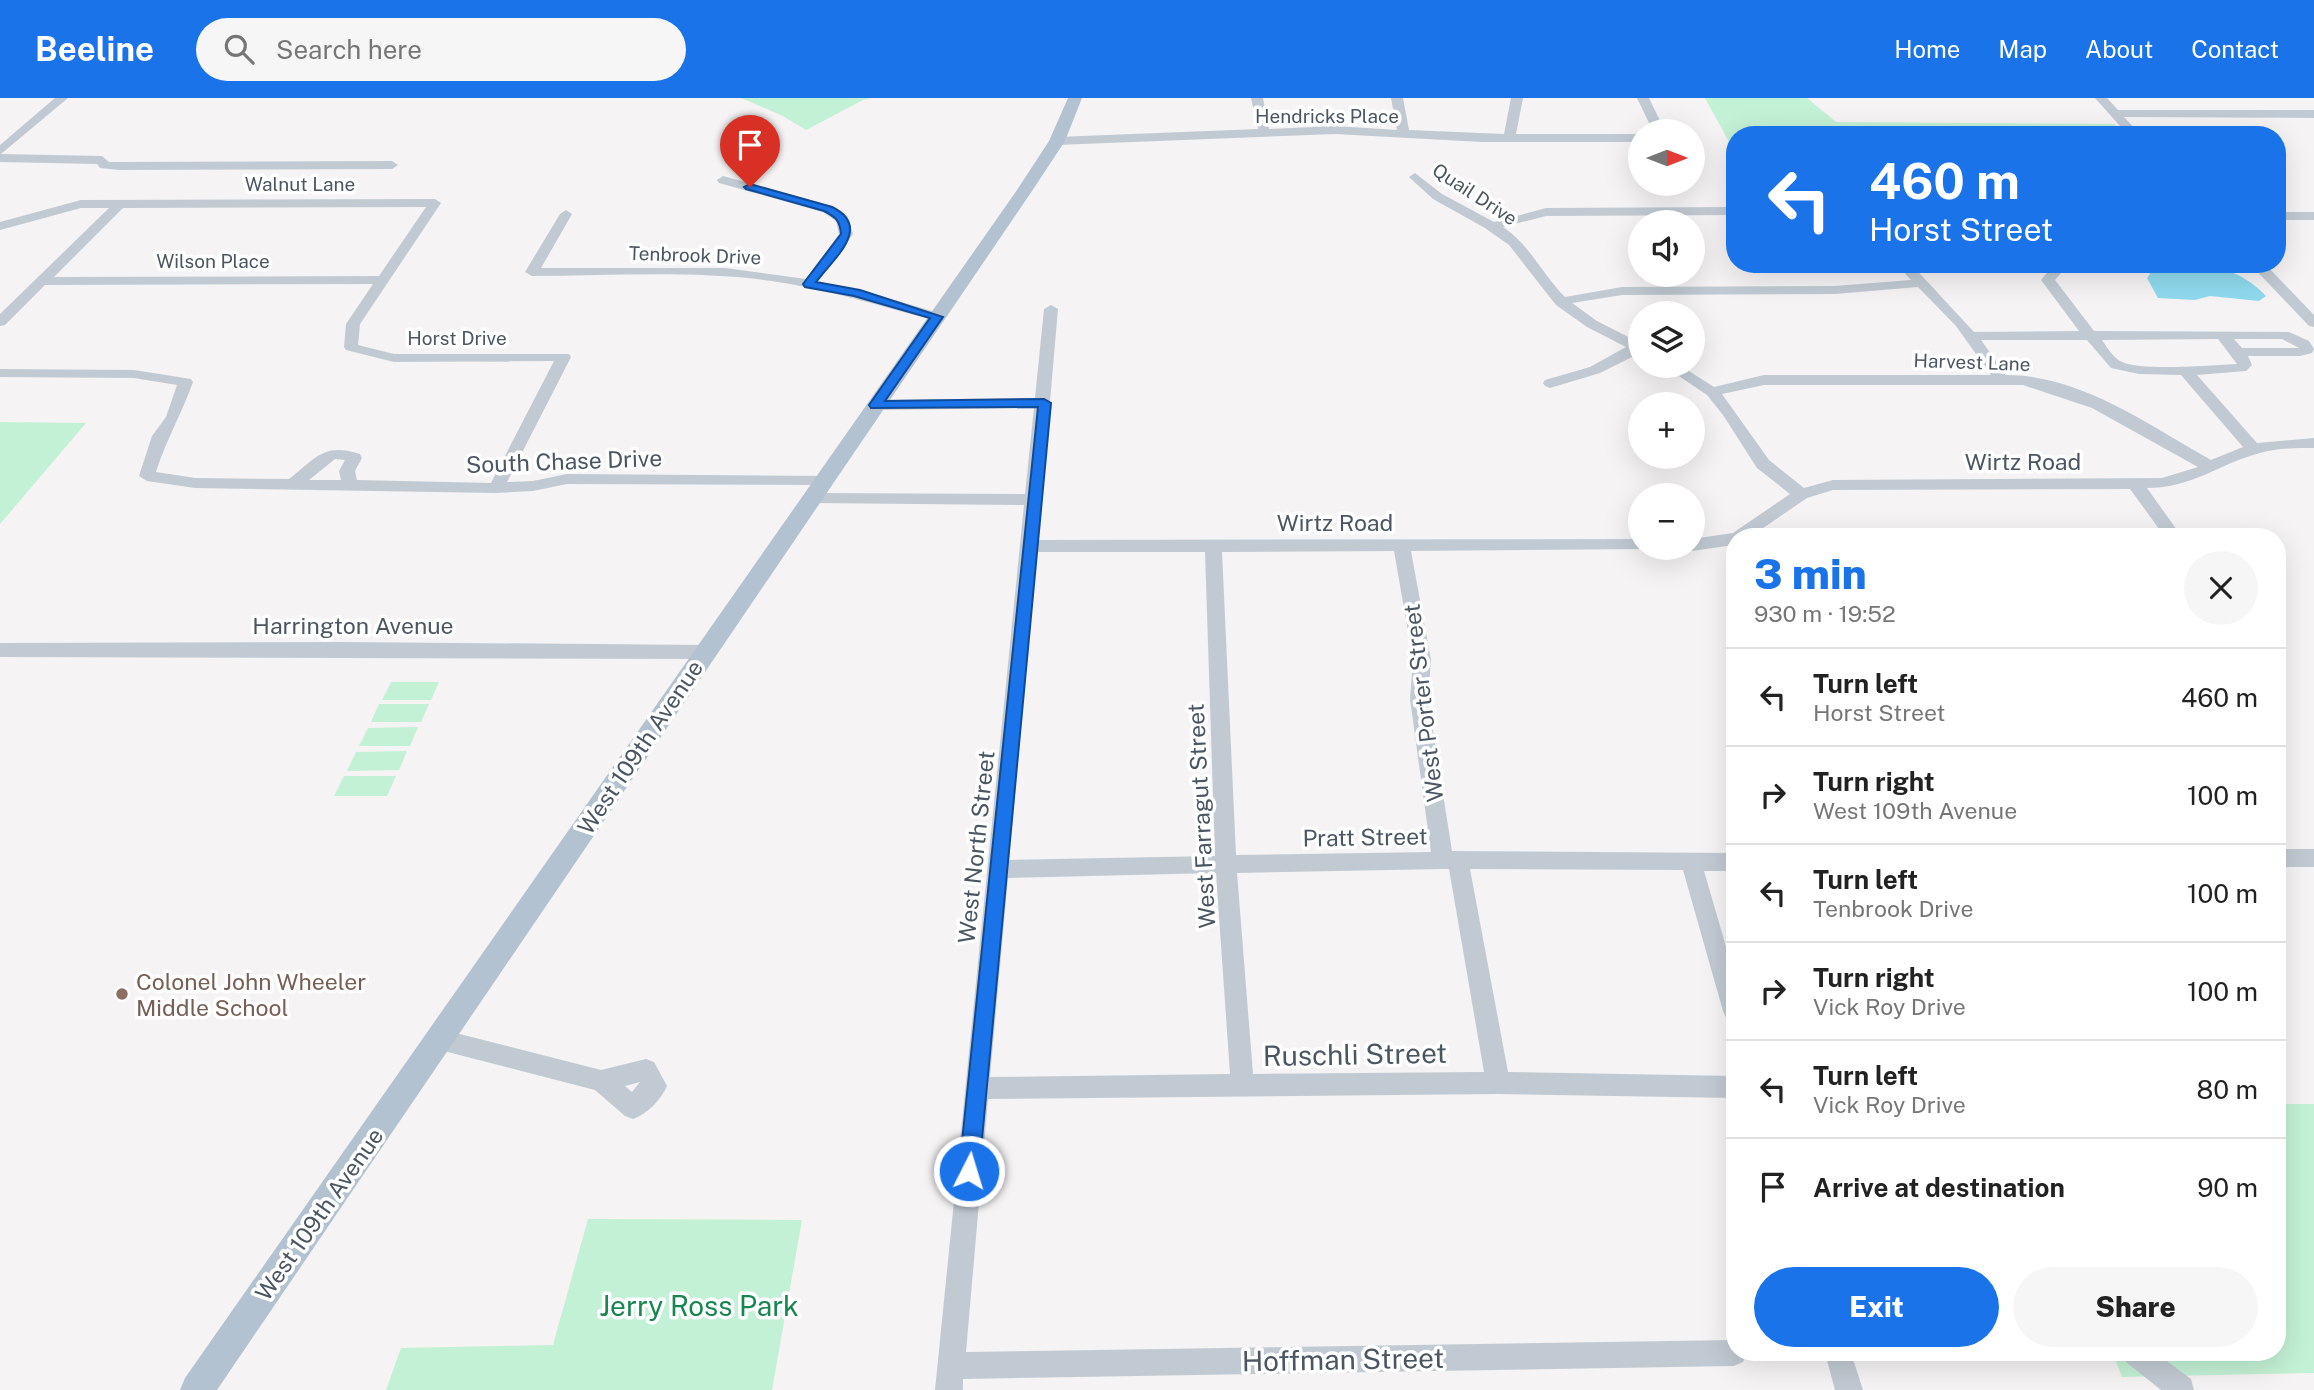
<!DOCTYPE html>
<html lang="en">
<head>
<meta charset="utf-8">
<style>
  :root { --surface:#fff; --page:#f6f6f6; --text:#222; --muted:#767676; --line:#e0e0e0; --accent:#1a73e8 }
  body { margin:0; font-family:"Public Sans",sans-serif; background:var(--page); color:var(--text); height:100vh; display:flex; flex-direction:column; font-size:26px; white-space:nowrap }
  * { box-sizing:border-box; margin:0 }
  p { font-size:23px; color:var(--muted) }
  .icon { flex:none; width:38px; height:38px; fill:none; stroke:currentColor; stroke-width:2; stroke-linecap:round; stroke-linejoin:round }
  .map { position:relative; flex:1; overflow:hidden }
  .drawer { position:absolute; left:1726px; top:430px; width:560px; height:833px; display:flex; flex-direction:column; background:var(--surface); border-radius:28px; box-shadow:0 7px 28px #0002 }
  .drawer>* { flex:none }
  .guide { position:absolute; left:1726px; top:28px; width:560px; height:147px; border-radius:28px; box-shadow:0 7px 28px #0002; background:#1a73e8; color:#fff; overflow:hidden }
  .needle { width:46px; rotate:90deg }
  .fabs { position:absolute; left:1628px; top:21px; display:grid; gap:14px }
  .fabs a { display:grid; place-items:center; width:77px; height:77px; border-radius:50%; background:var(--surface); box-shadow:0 7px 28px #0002; font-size:35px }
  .pin { position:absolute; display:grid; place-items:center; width:60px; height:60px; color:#fff; margin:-72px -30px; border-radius:50% 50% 50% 0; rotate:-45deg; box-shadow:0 0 7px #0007 }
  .pin .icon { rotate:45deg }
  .me { position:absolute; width:77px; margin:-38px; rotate:5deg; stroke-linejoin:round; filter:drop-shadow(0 0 5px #0008) }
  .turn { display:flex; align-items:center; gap:24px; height:147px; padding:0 28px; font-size:32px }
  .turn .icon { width:91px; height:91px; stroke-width:2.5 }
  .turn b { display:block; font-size:49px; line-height:60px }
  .round { display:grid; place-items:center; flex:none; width:74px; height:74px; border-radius:37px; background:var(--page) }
  .overview { display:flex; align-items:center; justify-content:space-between; height:119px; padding:0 28px }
  h1 { font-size:42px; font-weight:800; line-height:52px; color:var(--accent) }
  .action { display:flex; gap:14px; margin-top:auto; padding:14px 28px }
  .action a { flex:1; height:80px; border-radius:42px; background:var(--accent); color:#fff; font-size:28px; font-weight:800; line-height:80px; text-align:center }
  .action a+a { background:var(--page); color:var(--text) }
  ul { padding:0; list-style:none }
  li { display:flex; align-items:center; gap:21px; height:98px; padding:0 28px; border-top:2px solid var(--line) }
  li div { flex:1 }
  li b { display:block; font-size:26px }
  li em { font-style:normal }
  header { display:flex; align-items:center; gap:42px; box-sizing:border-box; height:98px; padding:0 35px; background:var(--accent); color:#fff }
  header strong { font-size:33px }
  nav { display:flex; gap:38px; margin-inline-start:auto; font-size:24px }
  .search { width:490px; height:63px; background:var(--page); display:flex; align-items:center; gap:18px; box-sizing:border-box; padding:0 24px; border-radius:38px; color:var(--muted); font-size:26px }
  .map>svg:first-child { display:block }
  .green { fill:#c3f1d5 }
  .water { fill:#90daee }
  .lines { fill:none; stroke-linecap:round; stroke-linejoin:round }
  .minor { fill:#c1cad2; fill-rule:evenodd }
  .major { fill:#b3c2d1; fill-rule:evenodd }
  .route { fill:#1a73e8; stroke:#114b97; stroke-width:2 }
  .education-dot { fill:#8d6e63; stroke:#fff; stroke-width:2.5 }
  .labels { text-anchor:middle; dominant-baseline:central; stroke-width:7; stroke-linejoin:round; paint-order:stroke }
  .far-street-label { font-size:19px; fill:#4a5661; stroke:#fff }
  .street-label { font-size:23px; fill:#4a5661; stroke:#fff }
  .education-label { font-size:23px; fill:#785e54; stroke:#fff; text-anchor:start }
  .near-street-label { font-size:28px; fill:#4a5661; stroke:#fff }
  .near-park-label { font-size:28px; fill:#17864f; stroke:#fff }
</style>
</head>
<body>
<header>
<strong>Beeline</strong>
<div class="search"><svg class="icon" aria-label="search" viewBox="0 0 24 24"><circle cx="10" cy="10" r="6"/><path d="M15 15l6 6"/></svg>Search here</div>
<nav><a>Home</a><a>Map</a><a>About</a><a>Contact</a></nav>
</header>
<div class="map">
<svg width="2314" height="1292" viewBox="0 0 2314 1292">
  <rect width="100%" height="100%" fill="#f5f3f3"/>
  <g class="green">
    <polygon points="741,0 871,0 863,2 806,32 783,18"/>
    <polygon points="1705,0 1807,0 1836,24 2114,26 2124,37 1734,37 1734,53"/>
    <polygon points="0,324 86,325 0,426"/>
    <polygon points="391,584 439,584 431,602 382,602"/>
    <polygon points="379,606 429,606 421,624 371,624"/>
    <polygon points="418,629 410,648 359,648 368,630"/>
    <polygon points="407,653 399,672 347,673 356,654"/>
    <polygon points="344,678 396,678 387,698 334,698"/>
    <polygon points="2277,1006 2314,1006 2314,1275 2122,1279 2113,1255 2277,1255"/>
    <polygon points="588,1121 802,1122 772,1292 386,1292 401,1250 553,1247"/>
  </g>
  <path class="water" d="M2144,166C2191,166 2231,161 2266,198L2259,203L2210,198L2195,202L2158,200L2147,180L2150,176Z"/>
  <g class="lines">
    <g class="minor">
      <polygon points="55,0 68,0 1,56 102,58 109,64 119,64 392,63 398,67 392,71 119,72 100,70 97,66 0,64 0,47"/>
      <polygon points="1251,0 1263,0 1269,31 1335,28 1397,32 1391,0 1403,0 1409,32 1504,36 1511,0 1523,0 1516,36 1640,36 1640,44 1482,44 1335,36 1057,47 1051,43 1057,39 1258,31"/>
      <polygon points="1637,0 1649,0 1665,33 1653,33"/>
      <polygon points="2095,0 2107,0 2118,12 2314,12 2314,20 2124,19 2141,37 2128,37"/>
      <path d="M1415,75L1442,96L1494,124L1546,110L1734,109V117L1546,118L1503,129C1530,147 1542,176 1565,199L1622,189L1835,188L1911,182L1896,166H1911L1974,234L2079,233L2041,182L2050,171L2055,170L2062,174L2055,182L2094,233L2289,234L2309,243L2314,251L2312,255L2300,258H2248L2252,267L2246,273L2197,277L2257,345L2314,340V350C2296,350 2277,350 2260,355C2218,366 2193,390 2147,390L2182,439H2165L2130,391L1833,392L1807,400L1750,439H1734V447L1692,453L1686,451L1692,450V441L1733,435L1790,396L1757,370L1723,317L1707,297L1664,268H1681L1714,289L1764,277H1991L1956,228L1918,189L1835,196L1622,197L1572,205L1597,223L1640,245V255L1600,275L1550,290L1545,288L1543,285L1545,282L1590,269L1626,249L1587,229L1556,207L1509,147L1485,130L1433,101L1409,79ZM2218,241L2237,266C2213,267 2139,274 2120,263C2112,258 2107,249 2102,242ZM2234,241H2282L2299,250H2242ZM1981,242H2087L2111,270L2139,276L2181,277L2243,349L2211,362C2149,327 2080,277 2006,277ZM1764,287H2023L2092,310L2198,369L2162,380L1833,382L1804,390L1769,362L1722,296Z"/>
      <path d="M723,78L833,108L847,118L853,136L818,184L861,192L942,216L944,219L937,223C882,209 828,191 772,183C693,172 611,178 532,178L525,174L560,116L566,112L572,116L541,170H725L806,181L839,136L836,123L823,114L719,85L717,82Z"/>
      <path d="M435,101L441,105L360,226L358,247L394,256H569L571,259L507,384L533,383L567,376L824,378L830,379L832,383L830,387L567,386L533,393L496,395L195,390L147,383L139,378L152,338L166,319L177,287L134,280L0,279V271L134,272L191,281L193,284C182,315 166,342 156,374L195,380L289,381C315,361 324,344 360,356L362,360L355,373L357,382L491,385L554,263L394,264L346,252L344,249L346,226L373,186L45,187L5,227L0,228V216L109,110H81L0,132V124L81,102ZM426,109L379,178L54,179L123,110ZM335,361L345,362L339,373L341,382H309Z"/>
      <rect x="2277" y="114" width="37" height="8"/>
      <polygon points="2250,166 2265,166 2314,217 2314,229 2309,228"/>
      <path d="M1051,207L1058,211L1038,442L1640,441V450L1646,451L1411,453L1431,562L1428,601L1452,753L1734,755V773H1704L1734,876V923L1726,920L1723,913L1683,772L1470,771L1508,974L1734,978V1000L1498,996L988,1001L966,1254L1734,1242V1255H1747L1743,1264L1734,1268L963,1281V1292H935L1024,407L813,405L805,400L813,395L1025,396L1034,310L876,312L868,307L876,302L1035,300L1044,211ZM1394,453L1413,562L1410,601L1431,754L1236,757L1222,454ZM1037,454H1205L1215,758L1009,762ZM1443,771H1449L1484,974L1253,976L1237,775ZM1216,775L1230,976L990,979L1008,780Z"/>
      <polygon points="344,544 705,547 711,549 714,554 711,559 705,561 0,559 0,545"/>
      <rect x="2277" y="751" width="37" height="18"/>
      <path d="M440,931L601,972L646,961L654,964L667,988C661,1002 647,1016 633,1021L625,1018L595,992L432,950L429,942L432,934ZM640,984L632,994L625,988Z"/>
      <polygon points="1825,1255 1851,1255 1863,1292 1835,1292"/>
      <polygon points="2122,1255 2156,1255 2191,1281 2194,1292 2161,1292 2126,1264"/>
    </g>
    <polygon class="major" points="1068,0 1082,0 1065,43 1032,93 217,1292 180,1292 185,1280 1017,92 1049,43"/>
  </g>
  <path class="route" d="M750,86L832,109C873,129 834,160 816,184L860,192L943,219L885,303L1044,301L1051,305L979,1073L976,1080L969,1083L962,1080L959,1073L1038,309L871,310L869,307L930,220L854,198L805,189L803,186L841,136C840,123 836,119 824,113L746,91L744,89Z"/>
  <circle class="education-dot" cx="122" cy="896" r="7"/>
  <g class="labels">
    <g class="far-street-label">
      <text x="1327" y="18">Hendricks Place</text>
      <text x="300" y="86">Walnut Lane</text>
      <text transform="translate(1475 96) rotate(33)">Quail Drive</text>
      <text transform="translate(695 157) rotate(2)">Tenbrook Drive</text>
      <text x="213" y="163">Wilson Place</text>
      <text x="457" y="240">Horst Drive</text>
      <text transform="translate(1972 264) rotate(2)">Harvest Lane</text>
    </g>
    <g class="street-label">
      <text transform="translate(564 363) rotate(-2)">South Chase Drive</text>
      <text x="2023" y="363">Wirtz Road</text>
      <text x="1335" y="424">Wirtz Road</text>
      <text x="353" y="527">Harrington Avenue</text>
      <text transform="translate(1423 605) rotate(-97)">West Porter Street</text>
      <text transform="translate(640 649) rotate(-56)">West 109th Avenue</text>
      <text transform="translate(1201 718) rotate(-93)">West Farragut Street</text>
      <text transform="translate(1365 739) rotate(-1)">Pratt Street</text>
      <text transform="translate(976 749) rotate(-84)">West North Street</text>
      <text transform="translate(319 1116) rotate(-55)">West 109th Avenue</text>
    </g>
    <g class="education-label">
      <text x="136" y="883">Colonel John Wheeler<tspan x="136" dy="26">Middle School</tspan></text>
    </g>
    <g class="near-street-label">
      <text transform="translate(1355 956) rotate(-1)">Ruschli Street</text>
      <text transform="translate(1343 1261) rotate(-1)">Hoffman Street</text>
    </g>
    <g class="near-park-label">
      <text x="699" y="1207">Jerry Ross Park</text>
    </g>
  </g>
</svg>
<div class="fabs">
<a><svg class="needle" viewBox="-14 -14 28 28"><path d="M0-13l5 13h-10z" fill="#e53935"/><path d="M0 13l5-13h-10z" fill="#767676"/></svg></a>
<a><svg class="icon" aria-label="sound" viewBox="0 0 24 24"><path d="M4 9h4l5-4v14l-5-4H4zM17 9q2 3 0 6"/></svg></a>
<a><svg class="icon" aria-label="layers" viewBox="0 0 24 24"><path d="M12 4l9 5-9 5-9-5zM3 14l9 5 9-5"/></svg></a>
<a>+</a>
<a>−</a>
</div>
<div class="pin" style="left:750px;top:89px;background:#d93025"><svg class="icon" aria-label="arrive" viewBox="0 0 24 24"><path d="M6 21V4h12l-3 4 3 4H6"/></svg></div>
<svg class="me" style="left:969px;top:1073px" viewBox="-20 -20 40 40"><circle r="17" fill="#1a73e8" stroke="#fff" stroke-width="3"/><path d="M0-11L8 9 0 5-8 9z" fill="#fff"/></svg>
<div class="guide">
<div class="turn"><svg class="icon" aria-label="left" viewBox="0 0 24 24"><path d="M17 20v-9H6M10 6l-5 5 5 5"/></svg><div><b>460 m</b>Horst Street</div></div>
</div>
<section class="drawer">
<div class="overview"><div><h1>3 min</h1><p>930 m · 19:52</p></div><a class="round"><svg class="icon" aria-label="close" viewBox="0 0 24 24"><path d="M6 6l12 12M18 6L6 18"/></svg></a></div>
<ul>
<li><svg class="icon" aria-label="left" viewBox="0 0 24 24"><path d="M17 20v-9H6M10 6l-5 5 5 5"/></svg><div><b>Turn left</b><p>Horst Street</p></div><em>460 m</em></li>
<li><svg class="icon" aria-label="right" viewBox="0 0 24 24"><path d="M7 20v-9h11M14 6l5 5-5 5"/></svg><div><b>Turn right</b><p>West 109th Avenue</p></div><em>100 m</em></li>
<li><svg class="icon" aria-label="left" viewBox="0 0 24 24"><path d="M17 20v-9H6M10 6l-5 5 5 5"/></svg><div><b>Turn left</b><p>Tenbrook Drive</p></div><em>100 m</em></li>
<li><svg class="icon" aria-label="right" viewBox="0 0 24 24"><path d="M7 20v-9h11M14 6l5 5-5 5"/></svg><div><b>Turn right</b><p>Vick Roy Drive</p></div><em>100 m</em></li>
<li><svg class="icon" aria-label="left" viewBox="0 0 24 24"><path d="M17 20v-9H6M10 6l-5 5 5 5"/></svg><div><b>Turn left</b><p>Vick Roy Drive</p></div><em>80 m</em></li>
<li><svg class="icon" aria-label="arrive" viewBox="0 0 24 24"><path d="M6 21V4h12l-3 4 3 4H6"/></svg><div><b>Arrive at destination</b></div><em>90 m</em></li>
</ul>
<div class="action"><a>Exit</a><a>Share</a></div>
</section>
</div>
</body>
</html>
